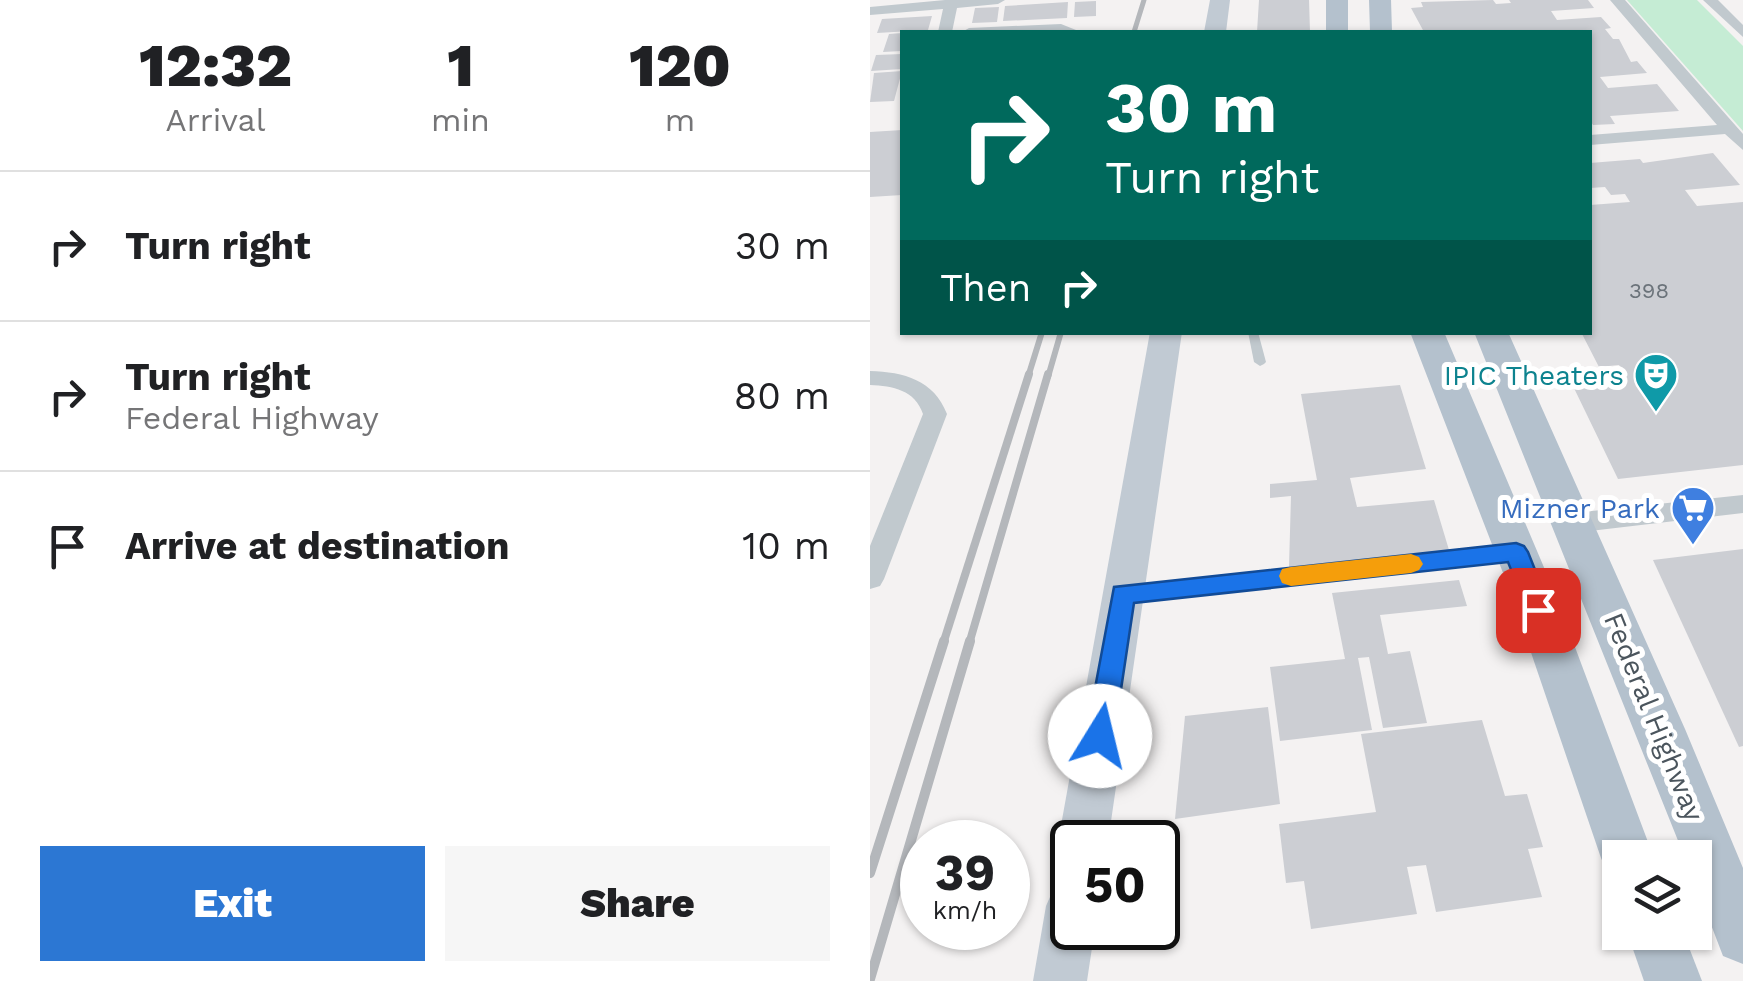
<!DOCTYPE html>
<html lang="en">
<head>
<meta charset="utf-8">
<style>
  :root { --surface:#fff; --page:#f6f6f6; --text:#202124; --muted:#757577; --line:#e0e0e0; --accent:#2c77d3 }
  body { margin:0; font-family:"Work Sans",sans-serif; background:var(--page); color:var(--text); height:100vh; display:flex; flex-direction:column; font-size:38px; white-space:nowrap }
  * { box-sizing:border-box; margin:0 }
  p { font-size:32px; color:var(--muted) }
  .icon { flex:none; width:55px; height:55px; fill:none; stroke:currentColor; stroke-width:2; stroke-linecap:round; stroke-linejoin:round }
  .map { position:relative; flex:1; overflow:hidden }
  .details { display:flex; flex-direction:column; background:var(--surface); width:870px }
  .details>* { flex:none }
  .guide { position:absolute; left:30px; top:30px; width:692px; height:305px; border-radius:0px; box-shadow:0 2px 8px #0004; background:#00695c; color:#fff; overflow:hidden }
  .controls { position:absolute; left:732px; top:840px; display:grid; gap:20px }
  .controls a { display:grid; place-items:center; width:110px; height:110px; border-radius:0px; background:var(--surface); box-shadow:0 2px 8px #0004; font-size:50px }
  .speed { position:absolute; left:30px; top:820px; display:flex; gap:20px; font-size:50px; font-weight:700; text-align:center }
  .speed>* { display:grid; place-content:center; width:130px; height:130px; border-radius:50%; background:var(--surface); box-shadow:0 2px 8px #0004; line-height:1 }
  .speed small { font-size:25px; font-weight:400 }
  .speed .limit { border:5px solid #111; border-radius:15px; background:#fff; color:#111 }
  .pin { position:absolute; display:grid; place-items:center; width:85px; height:85px; color:#fff; margin:-42px; border-radius:20px; box-shadow:0 5px 15px #0006 }
  .me { position:absolute; width:110px; margin:-55px; rotate:9deg; stroke-linejoin:round; filter:drop-shadow(0 0 8px #0008) }
  .turn { display:flex; align-items:center; gap:35px; height:210px; padding:0 40px; font-size:45px }
  .turn .icon { width:130px; height:130px; stroke-width:2.5 }
  .turn b { display:block; font-size:70px; line-height:85px }
  .then { display:flex; align-items:center; height:95px; padding:0 40px; background:#0003; gap:20px; font-size:38px }
  .eta { display:flex; justify-content:space-evenly; align-items:center; height:170px; text-align:center }
  .eta b { font-size:60px; font-weight:800; line-height:70px }
  .button { display:flex; gap:20px; margin-top:auto; padding:20px 40px }
  .button a { flex:1; height:115px; border-radius:0px; background:var(--accent); color:#fff; font-size:40px; font-weight:800; line-height:115px; text-align:center }
  .button a+a { background:var(--page); color:var(--text) }
  ul { padding:0; list-style:none }
  li { display:flex; align-items:center; gap:30px; height:150px; padding:0 40px; border-top:2px solid var(--line) }
  li div { flex:1 }
  li b { display:block; font-size:38px }
  li em { font-style:normal }
  main { display:flex; flex:1; min-height:0 }
  .map>svg:first-child { display:block }
  .green { fill:#c5ecd4 }
  .building { fill:#ccced3 }
  .lines { fill:none; stroke-linecap:round; stroke-linejoin:round }
  .service { fill:#c1c9ce; fill-rule:evenodd }
  .minor { fill:#c1c9ce; fill-rule:evenodd }
  .secondary { fill:#c1cad3; fill-rule:evenodd }
  .primary { fill:#b4c1cd; fill-rule:evenodd }
  .rail-far3 { stroke:#b4b7bb; stroke-width:5 }
  .rail-far2 { stroke:#b4b7bb; stroke-width:6 }
  .rail-far1 { stroke:#b4b7bb; stroke-width:8 }
  .rail { stroke:#b4b7bb; stroke-width:10 }
  .route { fill:#1a73e8; stroke:#114b97; stroke-width:2.5 }
  .slow { fill:#f59e0b }
  .labels { text-anchor:middle; dominant-baseline:central; stroke-width:10; stroke-linejoin:round; paint-order:stroke }
  .number-label { font-size:22px; fill:#6b737a }
  .culture-label { font-size:28px; fill:#0d838f; stroke:#fff; text-anchor:end }
  .shop-label { font-size:28px; fill:#366cbe; stroke:#fff; text-anchor:end }
  .street-label { font-size:28px; fill:#4b555d; stroke:#fff }
</style>
</head>
<body>
<main>
<section class="details">
<div class="eta">
<div><b>12:32</b><p>Arrival</p></div>
<div><b>1</b><p>min</p></div>
<div><b>120</b><p>m</p></div>
</div>
<ul>
<li><svg class="icon" aria-label="right" viewBox="0 0 24 24"><path d="M7 20v-9h11M14 6l5 5-5 5"/></svg><div><b>Turn right</b></div><em>30 m</em></li>
<li><svg class="icon" aria-label="right" viewBox="0 0 24 24"><path d="M7 20v-9h11M14 6l5 5-5 5"/></svg><div><b>Turn right</b><p>Federal Highway</p></div><em>80 m</em></li>
<li><svg class="icon" aria-label="arrive" viewBox="0 0 24 24"><path d="M6 21V4h12l-3 4 3 4H6"/></svg><div><b>Arrive at destination</b></div><em>10 m</em></li>
</ul>
<div class="button"><a>Exit</a><a>Share</a></div>
</section>
<div class="map">
<svg width="873" height="981" viewBox="0 0 873 981">
  <rect width="100%" height="100%" fill="#f4f2f2"/>
  <polygon class="green" points="757,0 827,0 873,46 873,131"/>
  <g class="building">
    <polygon points="389,0 439,0 440,32 387,32"/>
    <polygon points="623,0 626,4 641,3 639,0 718,0 724,8 681,11 687,20 731,17 741,28 735,29 743,39 749,39 761,62 767,61 777,73 730,77 738,88 787,84 809,111 740,116 745,124 723,125 720,120 720,32 554,32 541,8 553,7 551,2"/>
    <polygon points="226,1 226,16 204,17 205,2"/>
    <polygon points="198,2 197,18 133,21 135,6"/>
    <polygon points="129,7 127,22 102,23 105,8"/>
    <polygon points="62,16 58,30 7,33 12,19"/>
    <polygon points="32,33 32,51 13,52 19,34"/>
    <polygon points="32,54 32,69 1,71 6,55"/>
    <polygon points="32,71 24,101 0,102 4,73"/>
    <polygon points="32,130 32,195 0,197 0,132"/>
    <polygon points="843,153 870,185 815,190 827,206 873,202 873,465 748,479 702,384 756,377 749,365 729,367 711,332 720,332 720,205 760,202 755,194 741,195 735,187 720,188 720,163 770,159 773,163"/>
    <polygon points="530,385 556,469 480,478 487,507 564,500 579,550 419,567 421,496 400,498 400,484 447,480 431,394"/>
    <polygon points="873,549 873,746 869,747 783,560"/>
    <polygon points="589,580 597,606 510,615 518,654 540,651 557,723 513,728 499,657 488,658 502,730 410,741 400,667 475,659 462,593"/>
    <polygon points="398,707 410,804 305,819 315,716"/>
    <polygon points="612,720 635,796 657,794 673,847 658,849 672,897 566,912 556,865 537,867 547,914 441,929 434,881 416,883 409,824 506,812 491,734"/>
  </g>
  <g class="lines">
    <g class="service">
      <polygon points="378,332 388,332 396,362 394,364 390,366 384,362"/>
      <polygon points="638,548 643,549 645,553 643,557 638,558 261,598 256,597 254,593 256,589 261,588"/>
    </g>
    <g class="minor">
      <polygon points="75,0 135,0 128,4 87,8 82,32 68,32 73,9 0,15 0,7"/>
      <polygon points="740,0 755,0 873,134 873,150 855,134 720,145 720,135 847,125"/>
      <polygon points="833,0 848,0 873,25 873,37"/>
      <polygon points="191,24 211,32 92,32 99,28"/>
      <path d="M0,371C34,372 64,380 77,414L14,579L10,586L0,589V546L53,414C45,390 23,386 0,385Z"/>
      <polygon points="873,495 873,513 703,533 694,530 690,523 694,516 703,513"/>
    </g>
    <g class="secondary">
      <polygon points="340,0 360,0 356,32 334,32"/>
      <polygon points="280,332 312,332 238,842 202,842 202,861 196,859 188,842"/>
      <polygon points="202,880 202,928 225,928 217,981 163,981 176,906 184,888"/>
    </g>
    <g class="primary">
      <rect x="456" y="0" width="22" height="32"/>
      <polygon points="499,0 521,0 522,32 500,32"/>
      <polygon points="540,332 574,332 684,591 784,858 750,858 750,880 739,876 731,858 640,591"/>
      <polygon points="604,332 638,332 815,729 873,868 873,964 853,956 825,883 825,858 815,858"/>
      <polygon points="757,932 813,932 832,981 774,981"/>
    </g>
    <polyline class="rail-far3" points="264,32 274,0"/>
    <g class="rail-far2">
      <polyline points="158,377 172,332"/>
      <polyline points="178,377 191,332"/>
    </g>
    <g class="rail-far1">
      <polyline points="73,644 159,374"/>
      <polyline points="99,644 178,374"/>
    </g>
    <g class="rail">
      <polyline points="0,873 74,641"/>
      <polyline points="0,979 100,641"/>
    </g>
  </g>
  <polygon class="route" points="646,543 654,546 658,552 681,610 677,617 660,617 638,562 264,603 244,736 240,744 230,748 220,744 216,736 244,587"/>
  <polygon class="slow" points="541,554 549,557 553,564 549,570 541,573 421,586 412,583 409,576 412,569 421,567"/>
  <defs>
    <symbol id="theatre-pin" viewBox="-11 -11 22 30"><path d="M0 17L-7.5 6A9.5 9.5 0 1 1 7.5 6Z" fill="#0f9aa8" stroke="#fff"/><path d="M-5-5.5Q0-4 5-5.5V0Q5 5 0 6Q-5 5-5 0ZM-3.3-2.5H-1v1.5H-3.3ZM1-2.5H3.3v1.5H1ZM-2.8 1Q0 5.5 2.8 1Z" fill="#fff"/></symbol>
    <symbol id="supermarket-pin" viewBox="-11 -11 22 30"><path d="M0 17L-7.5 6A9.5 9.5 0 1 1 7.5 6Z" fill="#3f7fe0" stroke="#fff"/><path d="M-6-5.5h2.5l.6 2H6L4.5 2H-2.5L-4.4-4H-6ZM-1.5 3.2a1.3 1.3 0 1 0 .1 0ZM3 3.2a1.3 1.3 0 1 0 .1 0Z" fill="#fff"/></symbol>
  </defs>
  <g fill-rule="evenodd">
    <use href="#theatre-pin" x="761" y="350" width="50" height="68"/>
    <use href="#supermarket-pin" x="798" y="483" width="50" height="68"/>
  </g>
  <g class="labels">
    <g class="number-label">
      <text x="779" y="290">398</text>
    </g>
    <g class="culture-label">
      <text x="754" y="375">IPIC Theaters</text>
    </g>
    <g class="shop-label">
      <text x="790" y="508">Mizner Park</text>
    </g>
    <g class="street-label">
      <text transform="translate(784 717) rotate(68)">Federal Highway</text>
    </g>
  </g>
</svg>
<div class="controls">
<a><svg class="icon" aria-label="layers" viewBox="0 0 24 24"><path d="M12 4l9 5-9 5-9-5zM3 14l9 5 9-5"/></svg></a>
</div>
<div class="speed"><div>39<small>km/h</small></div><div class="limit">50</div></div>
<div class="pin" style="left:668px;top:610px;background:#d93025"><svg class="icon" aria-label="arrive" viewBox="0 0 24 24"><path d="M6 21V4h12l-3 4 3 4H6"/></svg></div>
<svg class="me" style="left:230px;top:736px" viewBox="-20 -20 40 40"><circle r="19" fill="#fff"/><path d="M0-13L10 11 0 6-10 11z" fill="#1a73e8"/></svg>
<div class="guide">
<div class="turn"><svg class="icon" aria-label="right" viewBox="0 0 24 24"><path d="M7 20v-9h11M14 6l5 5-5 5"/></svg><div><b>30 m</b>Turn right</div></div>
<div class="then">Then<svg class="icon" aria-label="right" viewBox="0 0 24 24"><path d="M7 20v-9h11M14 6l5 5-5 5"/></svg></div>
</div>
</div>
</main>
</body>
</html>
